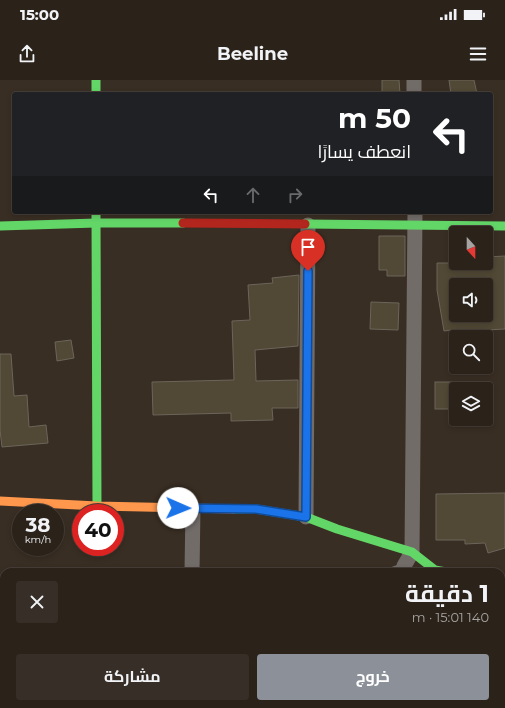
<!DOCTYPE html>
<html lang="ar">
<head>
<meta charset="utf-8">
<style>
  :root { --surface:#2b221a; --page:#372f27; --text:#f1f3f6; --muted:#a6a4a2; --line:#473f39; --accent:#8c9099 }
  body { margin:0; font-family:Montserrat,Cairo,sans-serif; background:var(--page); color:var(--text); direction:rtl; height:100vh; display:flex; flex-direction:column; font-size:15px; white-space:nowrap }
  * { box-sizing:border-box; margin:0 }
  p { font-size:13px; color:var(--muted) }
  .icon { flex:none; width:22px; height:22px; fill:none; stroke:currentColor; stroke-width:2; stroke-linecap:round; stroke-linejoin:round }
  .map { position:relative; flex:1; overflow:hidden; direction:ltr }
  .side { position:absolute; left:0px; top:488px; width:505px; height:140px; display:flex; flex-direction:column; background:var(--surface); border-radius:12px 12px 0 0; box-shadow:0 2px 6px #0003,0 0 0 1px var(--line); direction:rtl }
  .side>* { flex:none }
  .top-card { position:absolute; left:12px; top:12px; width:481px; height:122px; border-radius:4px; box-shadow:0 2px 6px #0003,0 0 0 1px var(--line); direction:rtl; background:#202124; color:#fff; overflow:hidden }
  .needle { width:26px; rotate:159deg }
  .controls { position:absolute; left:449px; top:146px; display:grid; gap:8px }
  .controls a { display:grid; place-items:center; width:44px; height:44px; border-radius:4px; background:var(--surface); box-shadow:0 2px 6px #0003,0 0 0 1px var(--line); font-size:20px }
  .speed { position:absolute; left:12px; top:424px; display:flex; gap:8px; font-size:20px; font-weight:700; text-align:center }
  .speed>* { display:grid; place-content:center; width:52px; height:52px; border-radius:50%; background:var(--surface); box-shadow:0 2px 6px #0003,0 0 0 1px var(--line); line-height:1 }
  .speed small { font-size:10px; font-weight:400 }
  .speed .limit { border:6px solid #d22; background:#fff; color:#111 }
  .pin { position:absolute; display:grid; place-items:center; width:34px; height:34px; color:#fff; margin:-41px -17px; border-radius:50% 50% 50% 0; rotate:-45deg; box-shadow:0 0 4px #0007 }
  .pin .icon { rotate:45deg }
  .me { position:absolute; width:44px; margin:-22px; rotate:91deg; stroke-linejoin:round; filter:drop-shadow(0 0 3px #0008) }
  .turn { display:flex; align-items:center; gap:14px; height:84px; padding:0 16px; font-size:18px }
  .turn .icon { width:52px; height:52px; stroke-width:2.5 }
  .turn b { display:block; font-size:28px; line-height:34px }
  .lanes { display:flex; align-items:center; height:38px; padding:0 16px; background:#0003; justify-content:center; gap:20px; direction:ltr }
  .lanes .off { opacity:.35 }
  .round { display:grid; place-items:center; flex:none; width:42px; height:42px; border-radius:4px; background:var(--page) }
  .head { display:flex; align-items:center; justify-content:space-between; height:68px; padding:0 16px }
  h1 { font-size:24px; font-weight:700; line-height:30px }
  .cta { display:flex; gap:8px; margin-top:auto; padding:8px 16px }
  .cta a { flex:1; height:46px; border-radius:4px; background:var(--accent); color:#fff; font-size:16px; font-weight:700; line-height:46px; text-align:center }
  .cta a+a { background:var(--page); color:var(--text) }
  .status { display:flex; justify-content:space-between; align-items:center; height:28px; padding:0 20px; background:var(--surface); direction:ltr }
  .status svg { height:11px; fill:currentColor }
  header { display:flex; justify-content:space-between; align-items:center; height:52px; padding:0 16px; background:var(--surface); font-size:18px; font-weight:700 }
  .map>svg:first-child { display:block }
  .building { fill:#514835; stroke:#6c655b; fill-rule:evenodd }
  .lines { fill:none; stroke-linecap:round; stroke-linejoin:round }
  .lane { stroke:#726c69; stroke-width:7 }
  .street { stroke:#726c69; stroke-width:15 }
  .fast { stroke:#63d668; stroke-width:9 }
  .slow { stroke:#ff974d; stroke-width:9 }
  .jam { stroke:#b3261e; stroke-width:9 }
  .route-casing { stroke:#114b97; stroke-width:10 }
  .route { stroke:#1a73e8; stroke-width:7 }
</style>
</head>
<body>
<div class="status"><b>15:00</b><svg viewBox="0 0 49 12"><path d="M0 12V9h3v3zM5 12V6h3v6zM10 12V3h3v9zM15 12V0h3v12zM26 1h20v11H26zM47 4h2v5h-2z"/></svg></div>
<header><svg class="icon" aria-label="menu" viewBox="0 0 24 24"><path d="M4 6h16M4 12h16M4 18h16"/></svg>Beeline<svg class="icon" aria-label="share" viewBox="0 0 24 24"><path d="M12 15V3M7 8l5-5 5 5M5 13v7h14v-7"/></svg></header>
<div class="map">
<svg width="505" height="628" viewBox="0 0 505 628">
  <rect width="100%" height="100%" fill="#392e23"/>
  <g class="building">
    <polygon points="382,0 399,0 400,14 382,14"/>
    <polygon points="449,0 474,0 477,14 451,14"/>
    <polygon points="379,156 405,156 405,196 387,196 387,190 379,190"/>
    <path d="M505,176V249L467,251L466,257H451V250L444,251L437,210V183H486V177ZM456,205H487L489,235H456Z"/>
    <polygon points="299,195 298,266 255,270 256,301 298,300 298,328 272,328 273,340 231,341 231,333 153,335 152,302 234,300 232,241 250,240 248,205 273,203 272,198"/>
    <polygon points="371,222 399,223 398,250 370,249"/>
    <polygon points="71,260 74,278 57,281 55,262"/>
    <polygon points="0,274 11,274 14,316 27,315 29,347 46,345 48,363 2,367 0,350"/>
    <rect x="435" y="302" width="21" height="27"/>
    <polygon points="505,413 505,468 488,473 485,463 465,464 465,460 436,460 436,414"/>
  </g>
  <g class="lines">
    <polyline class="lane" points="388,492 404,486"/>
    <g class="street">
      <polyline points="414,0 414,14"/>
      <polyline points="306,437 308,145"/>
      <polyline points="192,492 193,428"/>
      <polyline points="405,492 404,486 412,472 415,132"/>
      <polyline points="0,592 4,592"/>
      <polyline points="239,624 241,628"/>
      <polyline points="429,624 429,628"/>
    </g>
    <g class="fast">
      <polyline points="96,0 96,14"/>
      <polyline points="96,132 97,426"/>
      <polyline points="305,144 505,146"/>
      <polyline points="0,146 96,143 183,143"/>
      <polyline points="233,429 256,429 306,437 337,449 412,472 435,490 446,492"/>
    </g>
    <g class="slow">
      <polyline points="0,421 97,426 233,429"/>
      <polyline points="501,502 505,503"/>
    </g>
    <polyline class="jam" points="183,143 305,144"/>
  </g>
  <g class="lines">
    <defs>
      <polyline id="route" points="178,428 256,429 306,437 308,191"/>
    </defs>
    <use href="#route" class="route-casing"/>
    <use href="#route" class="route"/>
  </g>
</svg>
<div class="controls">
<a><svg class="needle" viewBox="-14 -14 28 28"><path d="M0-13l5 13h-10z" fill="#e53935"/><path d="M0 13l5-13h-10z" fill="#a6a4a2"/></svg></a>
<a><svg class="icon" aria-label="sound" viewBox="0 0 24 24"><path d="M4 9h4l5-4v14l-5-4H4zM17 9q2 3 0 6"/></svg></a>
<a><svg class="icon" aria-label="search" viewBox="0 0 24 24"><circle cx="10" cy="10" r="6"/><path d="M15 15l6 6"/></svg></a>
<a><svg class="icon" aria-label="layers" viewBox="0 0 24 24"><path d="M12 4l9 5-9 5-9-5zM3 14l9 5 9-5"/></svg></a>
</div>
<div class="speed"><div>38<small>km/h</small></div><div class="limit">40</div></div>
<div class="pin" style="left:308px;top:191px;background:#d93025"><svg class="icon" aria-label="arrive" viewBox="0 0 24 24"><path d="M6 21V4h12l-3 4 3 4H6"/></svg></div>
<svg class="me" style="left:178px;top:428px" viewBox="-20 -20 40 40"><circle r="19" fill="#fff"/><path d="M0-13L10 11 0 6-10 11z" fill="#1a73e8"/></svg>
<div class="top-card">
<div class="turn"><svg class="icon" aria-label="left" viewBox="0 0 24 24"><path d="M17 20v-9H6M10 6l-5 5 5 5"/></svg><div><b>50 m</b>انعطف يسارًا</div></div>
<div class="lanes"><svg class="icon" aria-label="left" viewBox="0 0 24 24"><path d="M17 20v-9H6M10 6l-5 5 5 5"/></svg><svg class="icon off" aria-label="ahead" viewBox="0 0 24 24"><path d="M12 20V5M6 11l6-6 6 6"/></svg><svg class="icon off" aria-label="right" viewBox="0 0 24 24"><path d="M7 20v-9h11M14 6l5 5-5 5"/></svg></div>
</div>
<section class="side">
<div class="head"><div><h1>1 دقيقة</h1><p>140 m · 15:01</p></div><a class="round"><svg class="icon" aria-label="close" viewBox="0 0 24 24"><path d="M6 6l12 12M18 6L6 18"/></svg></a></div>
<div class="cta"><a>خروج</a><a>مشاركة</a></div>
</section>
</div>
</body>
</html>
